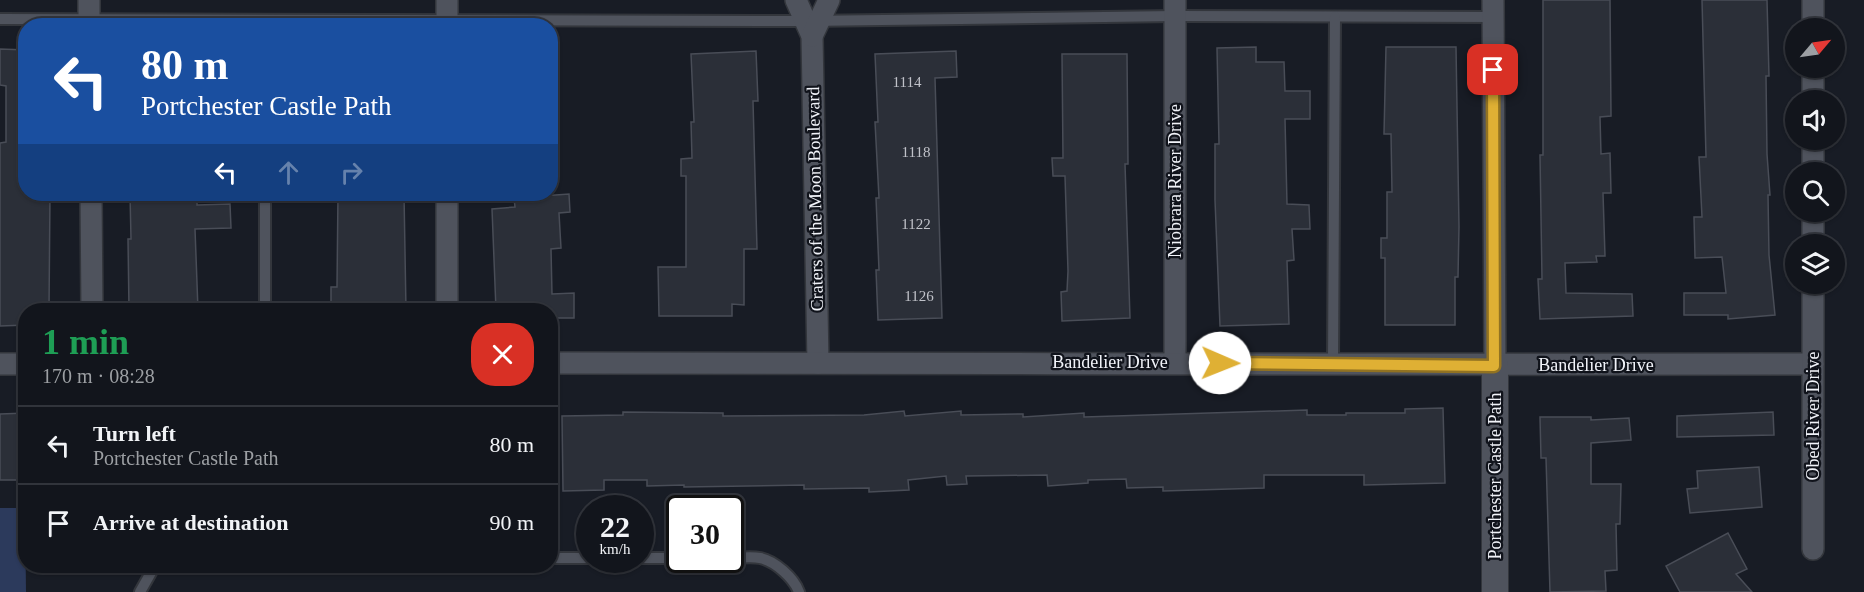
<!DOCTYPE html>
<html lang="en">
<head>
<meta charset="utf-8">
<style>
  :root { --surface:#12151c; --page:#1b1e25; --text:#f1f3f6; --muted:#9c9fa3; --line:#31343b }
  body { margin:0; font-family:Georgia,serif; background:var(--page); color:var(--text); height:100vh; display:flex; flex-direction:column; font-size:22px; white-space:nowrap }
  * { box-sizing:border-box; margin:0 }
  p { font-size:20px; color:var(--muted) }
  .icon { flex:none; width:33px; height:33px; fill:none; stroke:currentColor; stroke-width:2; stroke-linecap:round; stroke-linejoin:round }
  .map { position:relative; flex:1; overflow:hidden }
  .side { position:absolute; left:18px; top:303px; width:540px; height:270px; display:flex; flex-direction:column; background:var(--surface); border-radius:24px; box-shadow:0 2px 4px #0004,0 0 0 2px var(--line) }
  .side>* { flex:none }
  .hud { position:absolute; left:18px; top:18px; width:540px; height:183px; border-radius:24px; box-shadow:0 2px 4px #0004,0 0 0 2px var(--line); background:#1a4fa0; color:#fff; overflow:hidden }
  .needle { width:39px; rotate:61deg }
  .fabs { position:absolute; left:1785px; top:18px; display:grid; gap:12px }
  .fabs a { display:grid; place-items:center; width:60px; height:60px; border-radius:50%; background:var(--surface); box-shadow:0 2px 4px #0004,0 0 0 2px var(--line); font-size:30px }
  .speed { position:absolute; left:576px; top:495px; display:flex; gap:12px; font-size:30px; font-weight:700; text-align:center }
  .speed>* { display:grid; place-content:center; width:78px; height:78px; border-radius:50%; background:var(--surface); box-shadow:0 2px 4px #0004,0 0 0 2px var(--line); line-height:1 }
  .speed small { font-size:15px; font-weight:400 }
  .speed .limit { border:3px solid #111; border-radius:9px; background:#fff; color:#111 }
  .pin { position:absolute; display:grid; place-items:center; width:51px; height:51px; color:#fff; margin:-26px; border-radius:12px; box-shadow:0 3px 9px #0006 }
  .me { position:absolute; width:66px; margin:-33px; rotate:91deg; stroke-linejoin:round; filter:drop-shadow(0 0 4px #0008) }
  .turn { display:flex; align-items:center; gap:21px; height:126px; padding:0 24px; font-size:27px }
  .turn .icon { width:78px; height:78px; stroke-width:2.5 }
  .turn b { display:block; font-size:42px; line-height:51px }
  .lanes { display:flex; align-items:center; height:57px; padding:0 24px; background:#0003; justify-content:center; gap:30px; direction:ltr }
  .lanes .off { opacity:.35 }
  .round { display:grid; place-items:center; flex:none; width:63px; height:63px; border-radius:24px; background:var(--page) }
  .summary { display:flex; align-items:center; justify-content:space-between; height:102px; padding:0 24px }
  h1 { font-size:36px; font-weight:600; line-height:45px; color:#1e9e55 }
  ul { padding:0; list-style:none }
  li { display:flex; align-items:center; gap:18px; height:78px; padding:0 24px; border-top:2px solid var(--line) }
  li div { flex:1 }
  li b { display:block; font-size:22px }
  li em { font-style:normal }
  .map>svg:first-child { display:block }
  .green { fill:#2c3a5c }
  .building { fill:#2b2f38; stroke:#494d57; stroke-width:1.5 }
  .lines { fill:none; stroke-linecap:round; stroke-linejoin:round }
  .service-casing { stroke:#33363c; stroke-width:14 }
  .minor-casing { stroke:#33363c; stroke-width:24 }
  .tertiary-casing { stroke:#33363c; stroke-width:28 }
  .service { stroke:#4f535d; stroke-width:10 }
  .minor { stroke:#4f535d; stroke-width:21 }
  .tertiary { stroke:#4f535d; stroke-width:26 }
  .route-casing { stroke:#917222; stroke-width:15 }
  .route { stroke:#dfb034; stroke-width:10 }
  .labels { text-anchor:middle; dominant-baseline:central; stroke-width:4.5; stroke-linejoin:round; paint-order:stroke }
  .number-label { font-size:15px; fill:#c0c2c9 }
  .street-label { font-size:18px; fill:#f1f3f9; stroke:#10131b }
</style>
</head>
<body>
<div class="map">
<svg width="1864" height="592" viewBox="0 0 1864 592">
  <rect width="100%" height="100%" fill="#181c25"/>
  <polygon class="green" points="0,508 25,508 26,592 0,592"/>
  <g class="building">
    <polygon points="1543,0 1610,0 1611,116 1600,117 1601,154 1610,153 1611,193 1603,193 1605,256 1596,256 1597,262 1565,263 1566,293 1632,294 1633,316 1540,319 1538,279 1542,279 1540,155 1543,155"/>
    <polygon points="1702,0 1767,0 1769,76 1766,76 1767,154 1770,195 1768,195 1769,255 1775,315 1728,319 1728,315 1684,315 1684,293 1726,293 1722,257 1695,258 1694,217 1702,217 1699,157 1706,157"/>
    <polygon points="1256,47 1256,62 1284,62 1285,91 1310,91 1310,119 1285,119 1287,204 1309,205 1310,229 1292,229 1294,260 1287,261 1289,324 1220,326 1215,200 1215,144 1219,144 1217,48"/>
    <polygon points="1386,47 1456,47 1459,227 1458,277 1455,277 1455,325 1385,325 1385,258 1381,258 1381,238 1387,238 1387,192 1392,192 1391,134 1384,134"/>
    <polygon points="0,49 26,50 26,194 50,194 49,310 26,310 26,325 0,326 0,143 6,142 6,86 0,85"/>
    <polygon points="756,51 758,101 753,101 757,249 744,249 744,305 732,304 732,316 659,316 658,267 686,267 686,176 681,176 681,159 692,158 691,122 694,122 691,54"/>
    <polygon points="956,51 957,77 935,78 942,318 878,320 876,270 879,270 876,198 879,198 875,122 878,122 875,54"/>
    <polygon points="1062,54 1127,54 1128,164 1125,164 1130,318 1062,321 1061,292 1067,291 1068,271 1065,176 1053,176 1052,158 1063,158"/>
    <polygon points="130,194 197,194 197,205 230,204 231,228 195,229 198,310 129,310 128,239 131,239"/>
    <polygon points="338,194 404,194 406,310 331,310 331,287 337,287"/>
    <polygon points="569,194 570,212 559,213 561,248 551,249 552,294 574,293 574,318 550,318 550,310 496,310 492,209 515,207 514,198"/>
    <polygon points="1443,408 1445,483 1364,485 1364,475 1264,475 1264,488 1163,491 1163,487 1127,488 1126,479 1088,480 1088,483 1048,486 1047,475 966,476 967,484 947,485 946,476 908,480 909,490 869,492 869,488 804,489 804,485 684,487 684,485 647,486 647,480 604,480 604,490 563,491 562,416 623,415 623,412 723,413 723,416 864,415 904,411 905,416 961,411 961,415 1023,414 1023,417 1084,413 1084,417 1307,410 1307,415 1346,415 1346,413 1405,413 1405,409"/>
    <polygon points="1773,412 1774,435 1677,437 1677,416"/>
    <polygon points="26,413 26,480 0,480 0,414"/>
    <polygon points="1540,417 1591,417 1591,420 1629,418 1631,440 1591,443 1591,484 1621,484 1620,524 1616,524 1617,570 1605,571 1606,591 1550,592 1546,458 1541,458"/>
    <polygon points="1759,467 1762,507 1690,513 1687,489 1698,488 1697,471"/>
    <polygon points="1728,533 1747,569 1736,574 1752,592 1680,592 1666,566"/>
  </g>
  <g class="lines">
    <defs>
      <g id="service">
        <polyline points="0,19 806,21 1175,16 1493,17"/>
        <polyline points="265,310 265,194"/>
        <polyline points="1333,364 1335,17"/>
        <polyline points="550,558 590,558"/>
        <polyline points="640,558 680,558"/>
        <path d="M730,558C740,558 751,556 760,558C775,561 794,578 799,592"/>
        <polyline points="140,592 153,569 161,566"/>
      </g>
      <g id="minor">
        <polyline points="89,0 89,26"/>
        <polyline points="447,0 447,26"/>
        <polyline points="796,0 812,36 818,363"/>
        <polyline points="1175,0 1175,362"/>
        <polyline points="1493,0 1495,366"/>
        <polyline points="1813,28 1813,0"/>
        <polyline points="812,36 829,0"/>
        <polyline points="1813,100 1813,68"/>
        <polyline points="1813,172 1813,140"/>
        <polyline points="91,194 92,310"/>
        <polyline points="447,194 447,310"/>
        <polyline points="1813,244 1813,212"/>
        <path d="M550,363C971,363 1392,365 1813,364"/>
        <polyline points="0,364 26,364"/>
        <polyline points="1813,549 1813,284"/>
      </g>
      <polyline id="tertiary" points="1495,366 1495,592"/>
    </defs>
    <use href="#service" class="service-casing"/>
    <use href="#minor" class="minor-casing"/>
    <use href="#tertiary" class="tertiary-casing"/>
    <use href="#service" class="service"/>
    <use href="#minor" class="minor"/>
    <use href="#tertiary" class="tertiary"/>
  </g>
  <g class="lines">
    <defs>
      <polyline id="route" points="1220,363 1494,366 1493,70"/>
    </defs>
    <use href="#route" class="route-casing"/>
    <use href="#route" class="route"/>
  </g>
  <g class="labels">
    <g class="number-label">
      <text x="907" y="82">1114</text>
      <text x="916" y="152">1118</text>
      <text x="916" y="224">1122</text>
      <text x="919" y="296">1126</text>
    </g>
    <g class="street-label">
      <text transform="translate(1175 181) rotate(-90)">Niobrara River Drive</text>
      <text transform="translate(815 199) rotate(-91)">Craters of the Moon Boulevard</text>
      <text x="1110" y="362">Bandelier Drive</text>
      <text x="1596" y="365">Bandelier Drive</text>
      <text transform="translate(1813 416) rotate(-90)">Obed River Drive</text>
      <text transform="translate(1495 476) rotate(-90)">Portchester Castle Path</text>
    </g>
  </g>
</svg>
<div class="fabs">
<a><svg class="needle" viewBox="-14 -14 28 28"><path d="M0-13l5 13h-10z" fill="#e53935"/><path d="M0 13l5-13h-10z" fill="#9c9fa3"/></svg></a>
<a><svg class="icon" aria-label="sound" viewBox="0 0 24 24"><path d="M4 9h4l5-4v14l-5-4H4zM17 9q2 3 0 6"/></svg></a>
<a><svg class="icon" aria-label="search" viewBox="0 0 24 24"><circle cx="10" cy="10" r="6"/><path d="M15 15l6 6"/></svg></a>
<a><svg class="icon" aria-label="layers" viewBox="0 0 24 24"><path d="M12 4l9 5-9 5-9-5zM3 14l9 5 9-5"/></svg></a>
</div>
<div class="speed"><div>22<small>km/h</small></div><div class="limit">30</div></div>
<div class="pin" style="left:1493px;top:70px;background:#d93025"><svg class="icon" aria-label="arrive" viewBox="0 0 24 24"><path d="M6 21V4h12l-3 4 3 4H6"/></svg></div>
<svg class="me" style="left:1220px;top:363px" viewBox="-20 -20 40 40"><circle r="19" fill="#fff"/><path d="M0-13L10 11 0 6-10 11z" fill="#dfb034"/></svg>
<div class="hud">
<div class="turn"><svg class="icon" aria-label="left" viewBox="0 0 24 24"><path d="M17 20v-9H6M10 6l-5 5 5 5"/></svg><div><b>80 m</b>Portchester Castle Path</div></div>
<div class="lanes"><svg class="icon" aria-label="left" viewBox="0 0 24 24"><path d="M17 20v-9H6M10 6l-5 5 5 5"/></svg><svg class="icon off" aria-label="ahead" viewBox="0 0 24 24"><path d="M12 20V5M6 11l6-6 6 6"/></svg><svg class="icon off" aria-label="right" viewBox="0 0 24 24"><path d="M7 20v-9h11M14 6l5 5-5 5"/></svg></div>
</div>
<section class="side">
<div class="summary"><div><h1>1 min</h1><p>170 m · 08:28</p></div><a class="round" style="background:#d93025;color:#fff"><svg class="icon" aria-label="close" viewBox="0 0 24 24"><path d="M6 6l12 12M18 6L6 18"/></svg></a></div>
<ul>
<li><svg class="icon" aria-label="left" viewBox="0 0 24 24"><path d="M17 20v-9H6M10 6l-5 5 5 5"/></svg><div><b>Turn left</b><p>Portchester Castle Path</p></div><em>80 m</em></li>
<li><svg class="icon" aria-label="arrive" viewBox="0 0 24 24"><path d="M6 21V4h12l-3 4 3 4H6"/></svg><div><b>Arrive at destination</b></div><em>90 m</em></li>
</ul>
</section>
</div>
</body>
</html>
